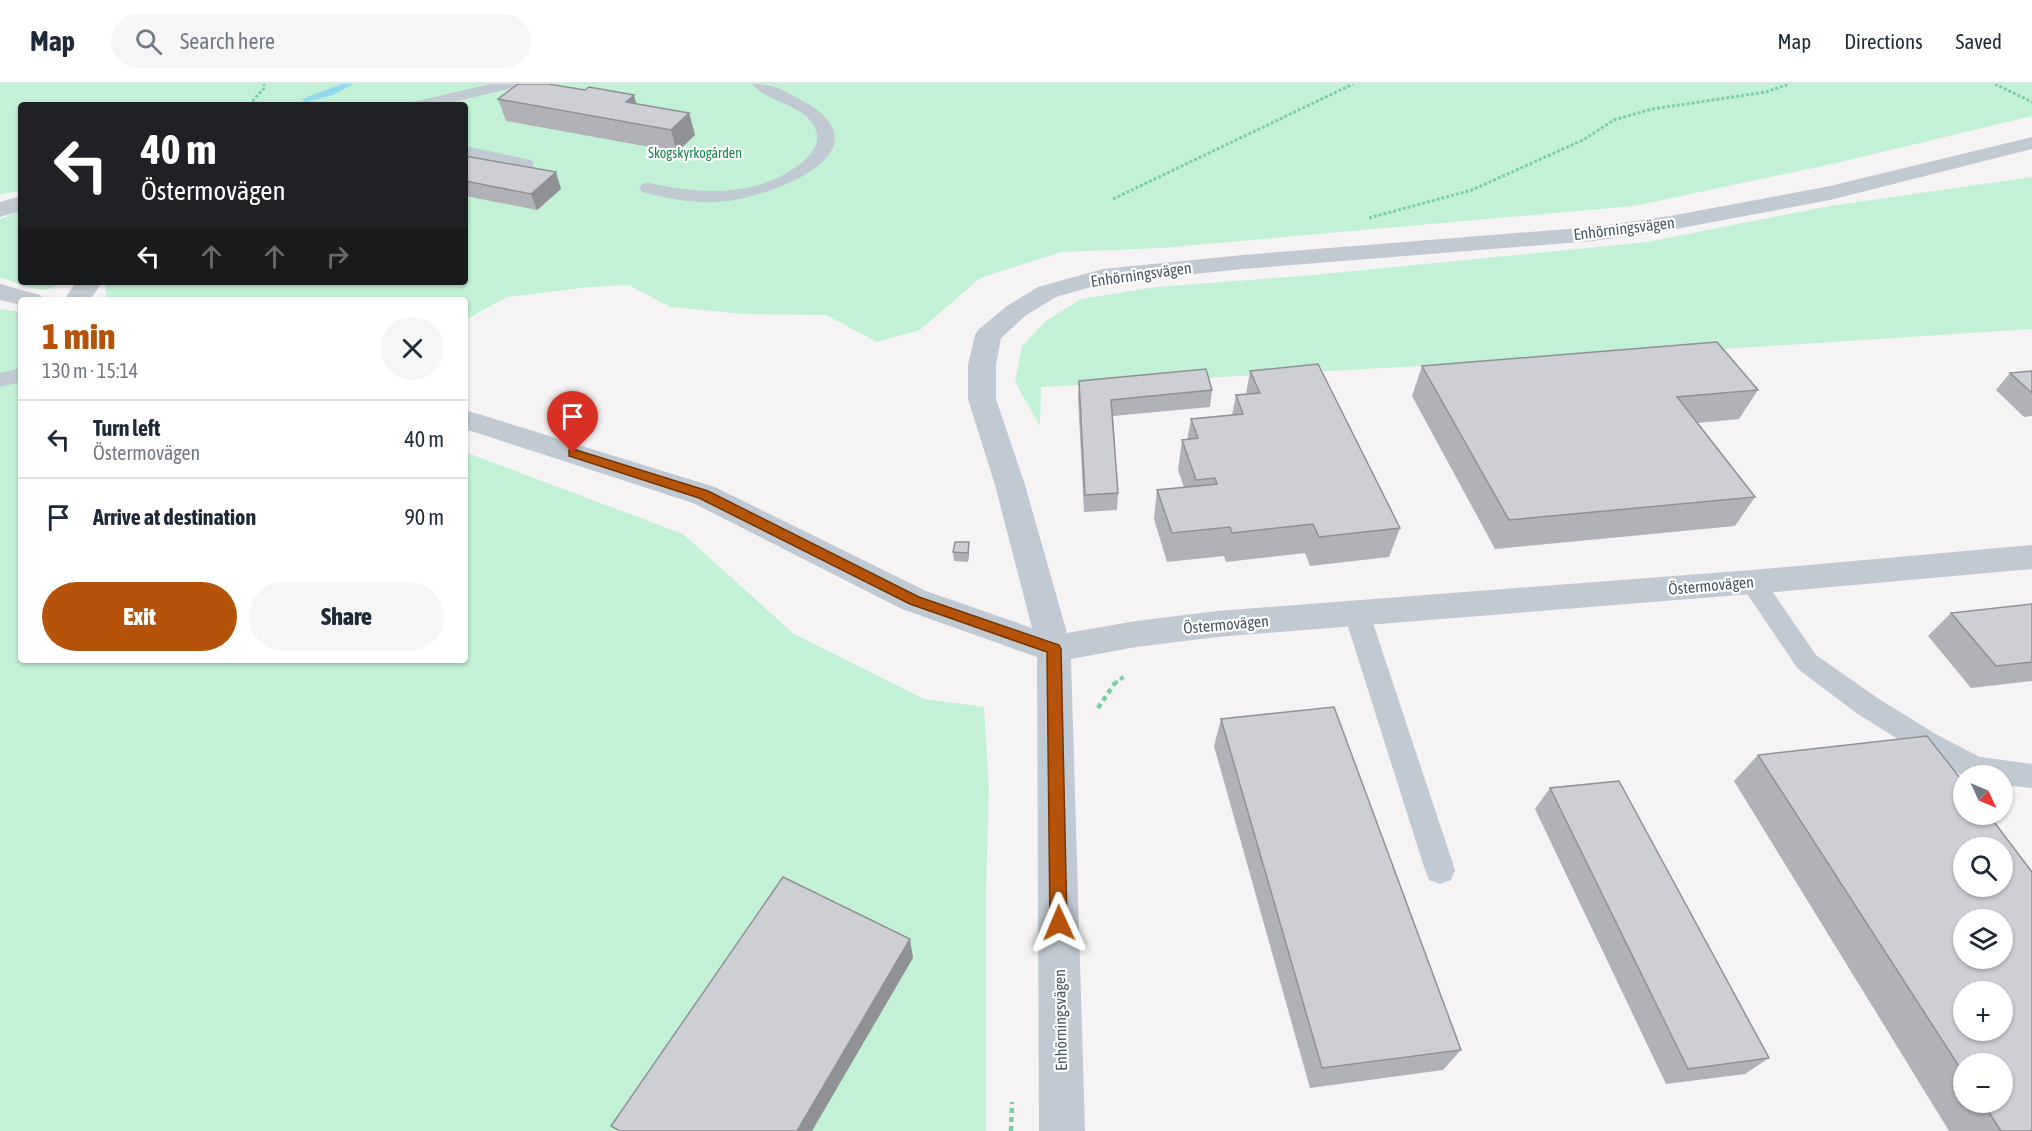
<!DOCTYPE html>
<html lang="en">
<head>
<meta charset="utf-8">
<style>
  :root { --surface:#fff; --page:#f6f6f7; --text:#1f2937; --muted:#747a83; --line:#e0e1e3; --accent:#b45309 }
  body { margin:0; font-family:"Asap Condensed",sans-serif; background:var(--page); color:var(--text); height:100vh; display:flex; flex-direction:column; font-size:22px; white-space:nowrap }
  * { box-sizing:border-box; margin:0 }
  p { font-size:20px; color:var(--muted) }
  .icon { flex:none; width:33px; height:33px; fill:none; stroke:currentColor; stroke-width:2; stroke-linecap:round; stroke-linejoin:round }
  .map { position:relative; flex:1; overflow:hidden }
  .panel { position:absolute; left:18px; top:213px; width:450px; height:366px; display:flex; flex-direction:column; background:var(--surface); border-radius:6px; box-shadow:0 2px 4px #0004 }
  .panel>* { flex:none }
  .hud { position:absolute; left:18px; top:18px; width:450px; height:183px; border-radius:6px; box-shadow:0 2px 4px #0004; background:#202124; color:#fff; overflow:hidden }
  .needle { width:39px; rotate:134deg }
  .fabs { position:absolute; left:1953px; top:681px; display:grid; gap:12px }
  .fabs a { display:grid; place-items:center; width:60px; height:60px; border-radius:50%; background:var(--surface); box-shadow:0 2px 4px #0004; font-size:30px }
  .pin { position:absolute; display:grid; place-items:center; width:51px; height:51px; color:#fff; margin:-62px -26px; border-radius:50% 50% 50% 0; rotate:-45deg; box-shadow:0 0 6px #0007 }
  .pin .icon { rotate:45deg }
  .me { position:absolute; width:66px; margin:-33px; rotate:359deg; stroke-linejoin:round; filter:drop-shadow(0 0 4px #0008) }
  .turn { display:flex; align-items:center; gap:21px; height:126px; padding:0 24px; font-size:27px }
  .turn .icon { width:78px; height:78px; stroke-width:2.5 }
  .turn b { display:block; font-size:42px; line-height:51px }
  .lanes { display:flex; align-items:center; height:57px; padding:0 24px; background:#0003; justify-content:center; gap:30px; direction:ltr }
  .lanes .off { opacity:.35 }
  .round { display:grid; place-items:center; flex:none; width:63px; height:63px; border-radius:32px; background:var(--page) }
  .summary { display:flex; align-items:center; justify-content:space-between; height:102px; padding:0 24px }
  h1 { font-size:36px; font-weight:800; line-height:45px; color:var(--accent) }
  .button { display:flex; gap:12px; margin-top:auto; padding:12px 24px }
  .button a { flex:1; height:69px; border-radius:36px; background:var(--accent); color:#fff; font-size:24px; font-weight:800; line-height:69px; text-align:center }
  .button a+a { background:var(--page); color:var(--text) }
  ul { padding:0; list-style:none }
  li { display:flex; align-items:center; gap:18px; height:78px; padding:0 24px; border-top:2px solid var(--line) }
  li div { flex:1 }
  li b { display:block; font-size:22px }
  li em { font-style:normal }
  header { display:flex; align-items:center; gap:36px; box-sizing:border-box; height:84px; padding:0 30px; background:var(--surface); border-bottom:2px solid var(--line) }
  header strong { font-size:28px }
  nav { display:flex; gap:33px; margin-inline-start:auto; font-size:21px }
  .search { width:420px; height:54px; background:var(--page); display:flex; align-items:center; gap:15px; box-sizing:border-box; padding:0 21px; border-radius:33px; color:var(--muted); font-size:22px }
  .map>svg:first-child { display:block }
  .green { fill:#c3f1d5 }
  .lines { fill:none; stroke-linecap:round; stroke-linejoin:round }
  .stream { fill:#90daee; fill-rule:evenodd }
  .path-far2 { stroke:#7ad0a6; stroke-width:3; stroke-dasharray:3 2; stroke-linecap:butt }
  .path-far1 { stroke:#7ad0a6; stroke-width:4; stroke-dasharray:4.5 3; stroke-linecap:butt }
  .path { stroke:#7ad0a6; stroke-width:4.5; stroke-dasharray:5 4; stroke-linecap:butt }
  .lane { fill:#c1cad2; fill-rule:evenodd }
  .street { fill:#c1cad2; fill-rule:evenodd }
  .wall { fill:#b0b2b7; fill-rule:evenodd }
  .shaded-wall { fill:#909195 }
  .building { fill:#cdcfd5; stroke:#909195; stroke-width:1.5; fill-rule:evenodd }
  .route { fill:#b45309; stroke:#753606; stroke-width:1.5 }
  .labels { text-anchor:middle; dominant-baseline:central; stroke-width:4.5; stroke-linejoin:round; paint-order:stroke }
  .far-park-label { font-size:14px; fill:#17864f; stroke:#fff }
  .street-label { font-size:16px; fill:#4a5661; stroke:#fff }
</style>
</head>
<body>
<header>
<strong>Map</strong>
<div class="search"><svg class="icon" aria-label="search" viewBox="0 0 24 24"><circle cx="10" cy="10" r="6"/><path d="M15 15l6 6"/></svg>Search here</div>
<nav><a>Map</a><a>Directions</a><a>Saved</a></nav>
</header>
<div class="map">
<svg width="2032" height="1047" viewBox="0 0 2032 1047">
  <rect width="100%" height="100%" fill="#f5f3f3"/>
  <g class="green">
    <polygon points="0,0 2032,0 2032,32 1832,80 1634,122 1161,164 1061,168 980,194 920,246 877,258 826,231 745,230 670,223 629,201 590,203 507,213 465,236 465,216 112,216 106,213 106,198 465,198 465,21 21,21 21,106 0,111"/>
    <polygon points="2032,93 2032,245 1708,266 1041,303 1040,342 1015,298 1022,262 1046,237 1081,215 1156,203 1314,191 1647,158 1830,122"/>
    <path d="M21,127V198H60C47,215 16,198 0,193V135Z"/>
    <polygon points="0,225 21,228 21,576 465,576 465,368 683,450 794,550 924,615 984,623 989,705 986,806 986,1047 0,1047"/>
  </g>
  <g class="lines">
    <polygon class="stream" points="342,0 353,0 333,11 306,18 302,15"/>
    <g class="path-far2">
      <polyline points="1995,0 2032,18"/>
      <polyline points="249,21 264,4 264,0"/>
      <polyline points="1113,115 1353,0"/>
      <polyline points="1369,134 1472,106 1583,56 1614,36 1652,25 1766,8 1789,0"/>
    </g>
    <polyline class="path-far1" points="1114,600 1126,591"/>
    <g class="path">
      <polyline points="1098,624 1115,599"/>
      <polyline points="1011,1047 1012,1018"/>
    </g>
    <g class="lane">
      <polygon points="490,0 519,0 517,3 440,21 411,21 413,18"/>
      <path d="M752,0C775,0 783,6 803,17C891,66 774,112 727,117C698,121 671,115 642,108L639,104L642,100L648,99C703,110 759,115 805,76C814,67 821,57 815,44C805,20 767,19 752,0Z"/>
      <polygon points="465,62 531,76 534,80 531,84 525,85 465,72"/>
      <polygon points="21,284 21,298 0,303 0,289"/>
      <polygon points="1752,489 1761,491 1816,571 1879,615 1939,652 1980,673 2032,680 2032,704 2002,701 2002,692 1964,692 1919,668 1859,631 1798,585 1739,498 1743,491"/>
      <polygon points="1357,520 1366,523 1370,530 1455,786 1451,796 1440,800 1429,796 1425,786 1344,530 1348,523"/>
    </g>
    <g class="street">
      <polygon points="2032,53 2032,65 1830,116 1670,146 1593,157 1243,185 1105,199 1056,213 1025,232 1001,254 996,281 996,315 1025,401 1067,549 1136,537 1217,527 1752,486 2032,461 2032,485 1752,510 1217,553 1136,563 1071,575 1085,1047 1039,1047 1037,573 902,525 693,419 465,345 465,326 715,403 926,507 1032,544 995,401 968,315 968,281 975,251 979,245 1007,222 1038,203 1103,185 1243,171 1593,143 1670,132 1830,102"/>
      <polygon points="21,112 21,127 0,133 0,118"/>
      <polygon points="76,198 102,198 90,216 64,216"/>
      <polygon points="0,200 40,211 44,216 21,216 21,221 0,216"/>
    </g>
  </g>
  <g class="wall">
    <polygon points="498,15 636,20 689,29 695,51 677,68 506,37"/>
    <polygon points="465,72 561,105 537,126 465,112"/>
    <polygon points="1422,282 1758,306 1739,335 1698,339 1755,413 1735,442 1495,465 1412,312"/>
    <polygon points="1250,287 1400,444 1389,473 1310,482 1305,469 1226,478 1224,472 1167,478 1154,435 1157,406 1184,403 1178,386 1182,356 1187,356 1191,335 1232,331 1236,311 1246,310"/>
    <polygon points="2032,287 2032,332 2024,333 1996,306 2010,289"/>
    <polygon points="1079,297 1212,306 1210,323 1113,332 1118,409 1117,426 1084,428 1078,314"/>
    <polygon points="969,458 969,467 968,478 954,477 953,468"/>
    <polygon points="2032,520 2032,597 1971,604 1928,552 1951,529"/>
    <polygon points="1221,635 1461,966 1443,986 1310,1004 1214,662"/>
    <path d="M1758,671L2032,1047H1949L1734,697ZM1964,980L2002,1018H1964Z"/>
    <polygon points="1550,704 1769,974 1745,990 1666,1000 1535,725"/>
  </g>
  <g class="shaded-wall">
    <polygon points="634,11 640,33 626,18"/>
    <polygon points="689,29 695,51 677,68 671,46"/>
    <polygon points="556,88 561,105 537,126 531,110"/>
    <polygon points="969,458 969,467 968,478 968,469"/>
    <polygon points="910,855 913,874 812,1047 797,1047"/>
  </g>
  <g class="building">
    <polygon points="518,0 548,0 585,6 589,3 634,11 626,18 689,29 671,46 498,15"/>
    <polygon points="465,72 556,88 531,110 465,97"/>
    <polygon points="1717,258 1758,306 1677,313 1755,413 1509,436 1422,282"/>
    <polygon points="1318,280 1400,444 1319,453 1313,440 1232,449 1230,443 1172,449 1157,406 1217,400 1215,394 1196,396 1182,356 1198,354 1191,335 1243,330 1236,311 1260,309 1250,287"/>
    <polygon points="1206,285 1212,306 1111,316 1118,409 1085,411 1079,297"/>
    <polygon points="2032,287 2032,309 2010,289"/>
    <polygon points="955,458 969,458 968,469 953,468"/>
    <polygon points="2032,520 2032,578 1996,582 1951,529"/>
    <polygon points="1334,623 1461,966 1322,984 1221,635"/>
    <path d="M1927,652L1964,699V730H1988L2032,788V1047H2001L1982,1018H2002V980H1964V990L1758,671ZM1964,764H2002V802H1964ZM1964,836H2002V874H1964ZM1964,908H2002V946H1964Z"/>
    <polygon points="1619,697 1769,974 1688,985 1550,704"/>
    <polygon points="783,793 910,855 797,1047 620,1047 611,1042"/>
  </g>
  <polygon class="route" points="573,365 708,407 919,513 1059,561 1061,565 1067,839 1065,845 1059,847 1053,845 1050,839 1047,568 910,520 699,414 569,372 569,366"/>
  <g class="labels">
    <g class="far-park-label">
      <text x="695" y="69">Skogskyrkogården</text>
    </g>
    <g class="street-label">
      <text transform="translate(1624 144) rotate(-7)">Enhörningsvägen</text>
      <text transform="translate(1141 190) rotate(-8)">Enhörningsvägen</text>
      <text transform="translate(1711 501) rotate(-5)">Östermovägen</text>
      <text transform="translate(1226 540) rotate(-5)">Östermovägen</text>
      <text transform="translate(1060 936) rotate(-91)">Enhörningsvägen</text>
    </g>
  </g>
</svg>
<div class="fabs">
<a><svg class="needle" viewBox="-14 -14 28 28"><path d="M0-13l5 13h-10z" fill="#e53935"/><path d="M0 13l5-13h-10z" fill="#747a83"/></svg></a>
<a><svg class="icon" aria-label="search" viewBox="0 0 24 24"><circle cx="10" cy="10" r="6"/><path d="M15 15l6 6"/></svg></a>
<a><svg class="icon" aria-label="layers" viewBox="0 0 24 24"><path d="M12 4l9 5-9 5-9-5zM3 14l9 5 9-5"/></svg></a>
<a>+</a>
<a>−</a>
</div>
<div class="pin" style="left:573px;top:369px;background:#d93025"><svg class="icon" aria-label="arrive" viewBox="0 0 24 24"><path d="M6 21V4h12l-3 4 3 4H6"/></svg></div>
<svg class="me" style="left:1059px;top:839px" viewBox="-20 -20 40 40"><path d="M0-17L14 15 0 8-14 15z" fill="#b45309" stroke="#fff" stroke-width="4"/></svg>
<div class="hud">
<div class="turn"><svg class="icon" aria-label="left" viewBox="0 0 24 24"><path d="M17 20v-9H6M10 6l-5 5 5 5"/></svg><div><b>40 m</b>Östermovägen</div></div>
<div class="lanes"><svg class="icon" aria-label="left" viewBox="0 0 24 24"><path d="M17 20v-9H6M10 6l-5 5 5 5"/></svg><svg class="icon off" aria-label="ahead" viewBox="0 0 24 24"><path d="M12 20V5M6 11l6-6 6 6"/></svg><svg class="icon off" aria-label="ahead" viewBox="0 0 24 24"><path d="M12 20V5M6 11l6-6 6 6"/></svg><svg class="icon off" aria-label="right" viewBox="0 0 24 24"><path d="M7 20v-9h11M14 6l5 5-5 5"/></svg></div>
</div>
<section class="panel">
<div class="summary"><div><h1>1 min</h1><p>130 m · 15:14</p></div><a class="round"><svg class="icon" aria-label="close" viewBox="0 0 24 24"><path d="M6 6l12 12M18 6L6 18"/></svg></a></div>
<ul>
<li><svg class="icon" aria-label="left" viewBox="0 0 24 24"><path d="M17 20v-9H6M10 6l-5 5 5 5"/></svg><div><b>Turn left</b><p>Östermovägen</p></div><em>40 m</em></li>
<li><svg class="icon" aria-label="arrive" viewBox="0 0 24 24"><path d="M6 21V4h12l-3 4 3 4H6"/></svg><div><b>Arrive at destination</b></div><em>90 m</em></li>
</ul>
<div class="button"><a>Exit</a><a>Share</a></div>
</section>
</div>
</body>
</html>
